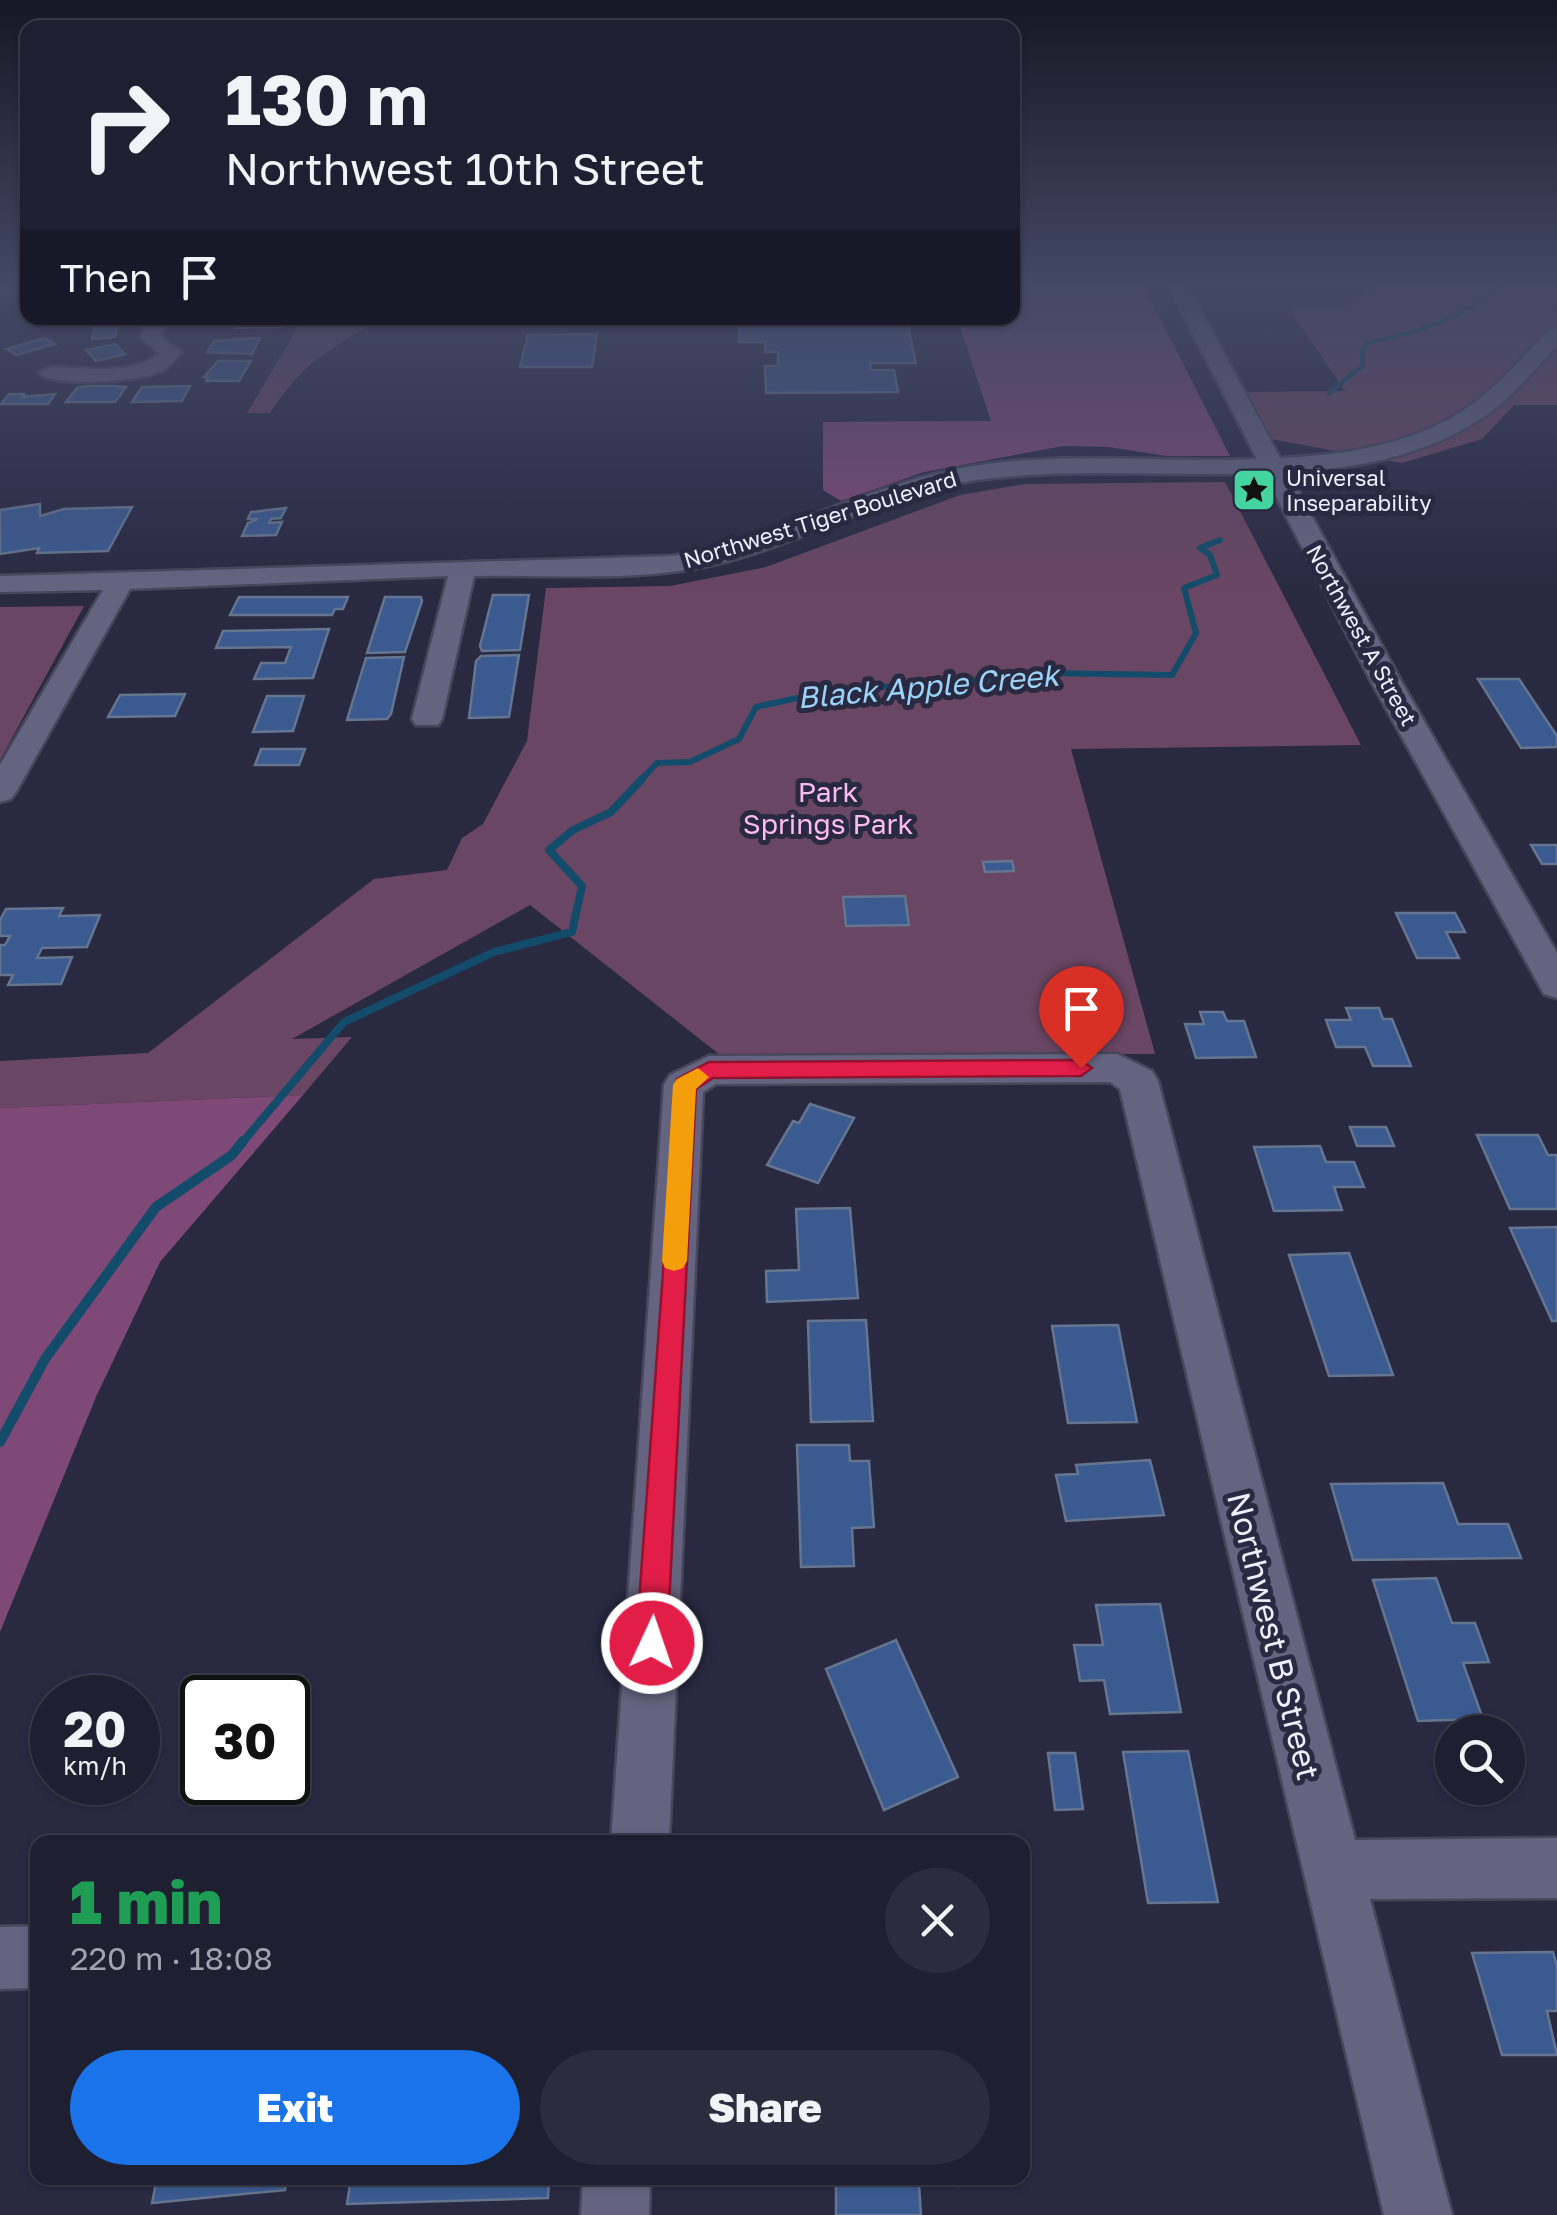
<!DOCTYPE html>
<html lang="en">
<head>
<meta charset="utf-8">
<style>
  :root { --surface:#1f1f32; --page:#2c2c3e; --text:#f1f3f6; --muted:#a1a2ac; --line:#3c3d4d; --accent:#1a73e8 }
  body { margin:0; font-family:"Golos Text",sans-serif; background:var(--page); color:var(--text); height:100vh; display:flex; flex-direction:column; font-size:38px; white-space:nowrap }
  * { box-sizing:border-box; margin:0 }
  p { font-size:32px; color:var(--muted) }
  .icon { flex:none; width:55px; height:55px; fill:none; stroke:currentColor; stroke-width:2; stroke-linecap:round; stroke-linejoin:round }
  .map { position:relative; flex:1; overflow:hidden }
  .side { position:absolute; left:30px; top:1835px; width:1000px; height:350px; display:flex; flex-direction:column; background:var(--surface); border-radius:20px; box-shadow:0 2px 8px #0004,0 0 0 2px var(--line) }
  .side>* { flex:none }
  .guide { position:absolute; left:20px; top:20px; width:1000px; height:305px; border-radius:20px; box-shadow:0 2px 8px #0004,0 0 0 2px var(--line); background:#1f1f32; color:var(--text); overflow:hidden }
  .buttons { position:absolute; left:1435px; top:1715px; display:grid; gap:20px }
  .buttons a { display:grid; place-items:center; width:90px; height:90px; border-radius:50%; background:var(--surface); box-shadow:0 2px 8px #0004,0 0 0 2px var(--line); font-size:50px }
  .speed { position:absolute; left:30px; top:1675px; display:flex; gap:20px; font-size:50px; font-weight:700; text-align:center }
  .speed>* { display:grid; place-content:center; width:130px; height:130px; border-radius:50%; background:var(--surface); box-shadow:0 2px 8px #0004,0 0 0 2px var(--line); line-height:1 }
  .speed small { font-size:25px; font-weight:400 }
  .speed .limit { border:5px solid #111; border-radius:15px; background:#fff; color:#111 }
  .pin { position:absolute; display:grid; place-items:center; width:85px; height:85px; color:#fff; margin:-102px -42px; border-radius:50% 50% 50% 0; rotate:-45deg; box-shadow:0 0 10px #0007 }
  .pin .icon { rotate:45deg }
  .me { position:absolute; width:110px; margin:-55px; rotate:3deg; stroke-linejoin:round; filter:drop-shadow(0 0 8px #0008) }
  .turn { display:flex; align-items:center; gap:35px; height:210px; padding:0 40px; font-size:45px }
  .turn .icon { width:130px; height:130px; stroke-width:2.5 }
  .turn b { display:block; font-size:70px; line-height:85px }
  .then { display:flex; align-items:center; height:95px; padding:0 40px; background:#0003; gap:20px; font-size:38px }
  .round { display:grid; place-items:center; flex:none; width:105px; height:105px; border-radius:52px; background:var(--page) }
  .headline { display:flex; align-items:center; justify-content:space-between; height:170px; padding:0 40px }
  h1 { font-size:60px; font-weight:800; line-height:75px; color:#1e9e55 }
  .primary-button { display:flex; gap:20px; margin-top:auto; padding:20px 40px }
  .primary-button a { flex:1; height:115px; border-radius:60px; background:var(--accent); color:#fff; font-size:40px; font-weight:800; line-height:115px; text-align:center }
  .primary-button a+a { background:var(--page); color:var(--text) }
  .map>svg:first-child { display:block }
  .green { fill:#694663 }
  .forest { fill:#7e4977 }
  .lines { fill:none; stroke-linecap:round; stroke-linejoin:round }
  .stream-far3 { stroke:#124c6a; stroke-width:5 }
  .stream-far2 { stroke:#124c6a; stroke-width:6 }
  .stream-far1 { stroke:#124c6a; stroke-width:8 }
  .stream { stroke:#124c6a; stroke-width:10 }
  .building { fill:#3b5a90; stroke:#65758f; stroke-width:2.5 }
  .minor-casing { stroke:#47465b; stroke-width:5 }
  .minor { fill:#646480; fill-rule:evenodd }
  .route { fill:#e11d48; stroke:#92132f; stroke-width:2.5 }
  .slow { fill:#f59e0b }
  .labels { text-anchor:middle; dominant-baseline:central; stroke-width:10; stroke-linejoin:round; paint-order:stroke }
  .far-poi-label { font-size:22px; fill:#edeefe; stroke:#292942; text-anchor:start }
  .far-street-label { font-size:22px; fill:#edeefe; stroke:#292942 }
  .park-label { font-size:28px; fill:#fbbbf0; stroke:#292942 }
  .water-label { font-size:30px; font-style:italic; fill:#9bd3f6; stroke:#292942 }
  .near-street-label { font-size:32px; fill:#edeefe; stroke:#292942 }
</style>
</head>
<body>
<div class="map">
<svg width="1557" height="2215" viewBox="0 0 1557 2215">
  <rect width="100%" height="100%" fill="#292942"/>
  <g class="green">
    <polygon points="1372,281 1557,281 1557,405 1514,405 1482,439 1402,463 1270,439 1243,392 1345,391 1290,310 1341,309 1376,286"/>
    <path d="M303,318H381C330,350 304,361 270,413H247Z"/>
    <polygon points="1225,482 1361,745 1071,749 1155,1054 720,1055 530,905 292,1039 352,1037 303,1095 0,1108 0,1061 148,1053 374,879 447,870 462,838 483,824 527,741 546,588 670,586 766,567 960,495 1024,484"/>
    <polygon points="84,606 0,760 0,607"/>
  </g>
  <g class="forest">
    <polygon points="1013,281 1141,281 1230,456 1167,456 1108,447 1063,446 924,472 841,501 823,490 823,422 991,421 957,318 1012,318"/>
    <polygon points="303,1095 160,1262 96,1397 0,1632 0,1108"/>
  </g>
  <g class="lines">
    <g class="stream-far3">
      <polyline points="291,325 299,318"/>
      <path d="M1329,393L1363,365L1362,353L1367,342C1415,335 1469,316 1504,281"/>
    </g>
    <polyline class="stream-far2" points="640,781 657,763 690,762 739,739 756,707 843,688 914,686 1041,673 1172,675 1196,633 1184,588 1217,575 1210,555 1200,548 1220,540"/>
    <polyline class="stream-far1" points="241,1144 344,1022 494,952 572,932 582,886 549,850 573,830 611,812 642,779"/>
    <polyline class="stream" points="0,1442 45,1359 156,1207 232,1155 243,1141"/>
  </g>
  <g class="building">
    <polygon points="187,318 230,318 225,325 182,325"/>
    <polygon points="256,318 254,321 284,319 280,327 235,328 240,319"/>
    <polygon points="761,318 891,318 892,322 907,322 916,363 870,363 871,370 894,370 898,392 766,393 765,366 778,366 778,352 765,352 765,342 739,342 739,326 761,326"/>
    <polygon points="119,321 115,337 92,339 96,323"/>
    <polygon points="597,334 592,367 520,367 528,335"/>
    <polygon points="44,338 55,344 17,355 6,349"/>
    <polygon points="260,338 252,354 207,352 214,341"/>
    <polygon points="115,344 125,354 96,361 86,350"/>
    <polygon points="218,361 251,361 239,381 206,381 208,377 204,377"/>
    <polygon points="88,386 116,386 126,387 115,402 66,402 77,388"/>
    <polygon points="190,386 182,401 132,402 142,387"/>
    <polygon points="9,394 24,394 22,397 55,394 48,404 1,404"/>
    <polygon points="40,504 40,516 64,509 132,507 108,551 37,553 39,548 0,554 0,510"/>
    <polygon points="286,508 281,518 271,519 269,523 282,522 276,535 242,536 248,523 258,519 248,519 251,512"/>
    <polygon points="493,595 529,595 520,650 482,651 480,646"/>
    <polygon points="239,597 348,597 343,609 335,609 332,615 230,615"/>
    <polygon points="385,597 421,597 422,601 405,652 367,653"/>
    <polygon points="329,629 313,678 254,679 261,663 285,663 291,647 216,648 223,631"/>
    <polygon points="519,655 509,717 469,718 476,661 481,656"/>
    <polygon points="404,657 391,714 387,719 347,720 366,658"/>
    <polygon points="1478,679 1519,679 1557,736 1557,747 1521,748"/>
    <polygon points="185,694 175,716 108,717 120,695"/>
    <polygon points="267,696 304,696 293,731 253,732"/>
    <polygon points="261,749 305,749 299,765 255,765"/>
    <polygon points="1531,845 1557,845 1557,864 1542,864"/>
    <polygon points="1012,861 1014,871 985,872 983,862"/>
    <polygon points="905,896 909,925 846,926 843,897"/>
    <polygon points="63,908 59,916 100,915 87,947 42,948 37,958 72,957 61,984 8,985 13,975 0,975 0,945 5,945 10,936 0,936 0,920 6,909"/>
    <polygon points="1396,913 1455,913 1465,932 1446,932 1459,958 1417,958"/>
    <polygon points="1346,1008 1379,1008 1383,1019 1392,1019 1411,1066 1373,1066 1365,1047 1336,1047 1326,1020 1351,1020"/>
    <polygon points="1200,1012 1223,1012 1227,1021 1244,1021 1256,1057 1196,1058 1185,1024 1204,1024"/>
    <polygon points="810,1104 854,1118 818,1183 767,1165 793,1121 799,1123"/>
    <polygon points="1350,1127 1386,1127 1394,1146 1357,1146"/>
    <polygon points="1477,1135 1538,1135 1548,1155 1557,1155 1557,1209 1510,1209"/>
    <polygon points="1320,1146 1326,1162 1354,1162 1364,1187 1334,1187 1342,1210 1274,1211 1254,1147"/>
    <polygon points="850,1208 858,1298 767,1302 766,1271 799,1270 796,1209"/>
    <polygon points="1557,1227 1557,1321 1552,1321 1510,1228"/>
    <polygon points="1349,1253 1393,1375 1329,1376 1289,1255"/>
    <polygon points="866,1320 873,1421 811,1422 808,1321"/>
    <polygon points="1118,1325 1137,1422 1068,1423 1052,1326"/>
    <polygon points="797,1445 849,1445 850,1461 869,1461 874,1527 852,1528 854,1566 801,1567"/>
    <polygon points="1150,1460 1164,1515 1066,1521 1056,1475 1078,1474 1076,1465"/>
    <polygon points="1443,1483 1458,1524 1508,1524 1521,1558 1353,1560 1331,1484"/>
    <polygon points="1436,1578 1452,1623 1475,1623 1489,1662 1463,1663 1483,1719 1418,1721 1373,1580"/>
    <polygon points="1160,1604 1181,1712 1110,1714 1104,1680 1080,1681 1074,1645 1103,1645 1096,1605"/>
    <polygon points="896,1640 958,1777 884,1810 826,1669"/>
    <polygon points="1188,1751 1218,1902 1148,1903 1123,1752"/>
    <polygon points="1048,1753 1075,1753 1083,1809 1055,1810"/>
    <polygon points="1553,1952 1557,1966 1557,2011 1547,2011 1557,2055 1502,2055 1472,1953"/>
    <polygon points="157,2178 287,2178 285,2190 152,2203"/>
    <polygon points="351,2178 549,2178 548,2198 347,2204"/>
    <polygon points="836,2178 959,2178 959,2186 919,2185 921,2215 836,2215"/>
  </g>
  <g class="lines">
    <defs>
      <g id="minor">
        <polygon points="13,281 28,281 28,289 0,297 0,285"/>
        <path d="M1166,281H1185L1280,458C1348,455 1423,443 1478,400C1504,379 1526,353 1550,330L1557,328V346C1534,370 1513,397 1485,416C1429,455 1355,469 1288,472L1401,681L1557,953V998L1544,994L1539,985L1371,681L1264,473C1168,477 1071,467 976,480C886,493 804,543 717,564C638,583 554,574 474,576L442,719L438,725H416L412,719L448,576L130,589L16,792L11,799L0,802V765L103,590L0,592V576L672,556C776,539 869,483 973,466C1066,451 1163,463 1257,459Z"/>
        <path d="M147,318H167L161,336L181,352C175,361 168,369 157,373C135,381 56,388 39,373L50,367C83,367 132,377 159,353L141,338Z"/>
        <polygon points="1117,1054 1152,1071 1158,1081 1355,1840 1557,1838 1557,1898 1370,1899 1452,2215 1384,2215 1120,1089 1110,1082 716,1084 703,1092 669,1842 611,1842 664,1085 670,1075 709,1056"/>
        <polygon points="38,1926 38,1988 0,1989 0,1927"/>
        <polygon points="583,2178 650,2178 649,2215 581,2215"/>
      </g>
    </defs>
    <use href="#minor" class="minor-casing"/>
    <use href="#minor" class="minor"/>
  </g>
  <linearGradient id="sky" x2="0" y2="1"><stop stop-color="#171724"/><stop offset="0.48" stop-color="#434965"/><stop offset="1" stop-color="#434965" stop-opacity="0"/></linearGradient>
  <rect width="1557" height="591" fill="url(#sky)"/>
  <polygon class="route" points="1081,1060 1092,1068 1081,1076 713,1078 696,1089 667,1643 662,1654 652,1658 641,1654 636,1643 677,1079 709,1062"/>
  <polygon class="slow" points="698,1068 709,1077 696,1089 687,1261 683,1268 674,1271 665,1268 662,1261 673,1085 677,1079"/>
  <defs>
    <symbol id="sight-square" viewBox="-11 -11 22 22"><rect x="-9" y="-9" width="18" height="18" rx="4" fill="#43d4a0" stroke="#292942"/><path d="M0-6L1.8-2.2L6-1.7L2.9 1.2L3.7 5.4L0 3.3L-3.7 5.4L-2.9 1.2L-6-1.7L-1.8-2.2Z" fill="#111"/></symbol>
  </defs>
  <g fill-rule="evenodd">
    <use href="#sight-square" x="1229" y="465" width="50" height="50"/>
  </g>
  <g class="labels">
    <g class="far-poi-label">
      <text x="1286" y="477">Universal<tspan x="1286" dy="25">Inseparability</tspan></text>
    </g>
    <g class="far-street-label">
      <text transform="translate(820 519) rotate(-17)">Northwest Tiger Boulevard</text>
      <text transform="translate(1362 635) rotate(61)">Northwest A Street</text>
    </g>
    <g class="park-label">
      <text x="828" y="791">Park<tspan x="828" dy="32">Springs Park</tspan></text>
    </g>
    <g class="water-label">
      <text transform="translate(928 686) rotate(-5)">Black Apple Creek</text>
    </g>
    <g class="near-street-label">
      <text transform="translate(1274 1636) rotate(76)">Northwest B Street</text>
    </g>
  </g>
</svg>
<div class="buttons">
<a><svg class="icon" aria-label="search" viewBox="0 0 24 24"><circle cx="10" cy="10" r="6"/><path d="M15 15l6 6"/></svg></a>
</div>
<div class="speed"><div>20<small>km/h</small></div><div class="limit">30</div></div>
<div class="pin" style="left:1081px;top:1068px;background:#d93025"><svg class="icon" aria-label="arrive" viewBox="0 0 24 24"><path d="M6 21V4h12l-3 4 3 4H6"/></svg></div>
<svg class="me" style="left:652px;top:1643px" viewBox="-20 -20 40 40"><circle r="17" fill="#e11d48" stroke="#fff" stroke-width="3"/><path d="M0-11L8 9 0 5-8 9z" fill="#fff"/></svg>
<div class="guide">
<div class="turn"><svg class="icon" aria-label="right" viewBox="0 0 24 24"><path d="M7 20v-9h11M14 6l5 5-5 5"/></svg><div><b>130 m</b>Northwest 10th Street</div></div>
<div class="then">Then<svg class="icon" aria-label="arrive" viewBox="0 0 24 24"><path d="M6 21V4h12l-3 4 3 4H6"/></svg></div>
</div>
<section class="side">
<div class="headline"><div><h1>1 min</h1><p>220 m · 18:08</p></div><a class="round"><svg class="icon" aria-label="close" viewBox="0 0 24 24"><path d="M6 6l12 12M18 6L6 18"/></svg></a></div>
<div class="primary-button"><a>Exit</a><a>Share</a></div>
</section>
</div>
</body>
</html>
